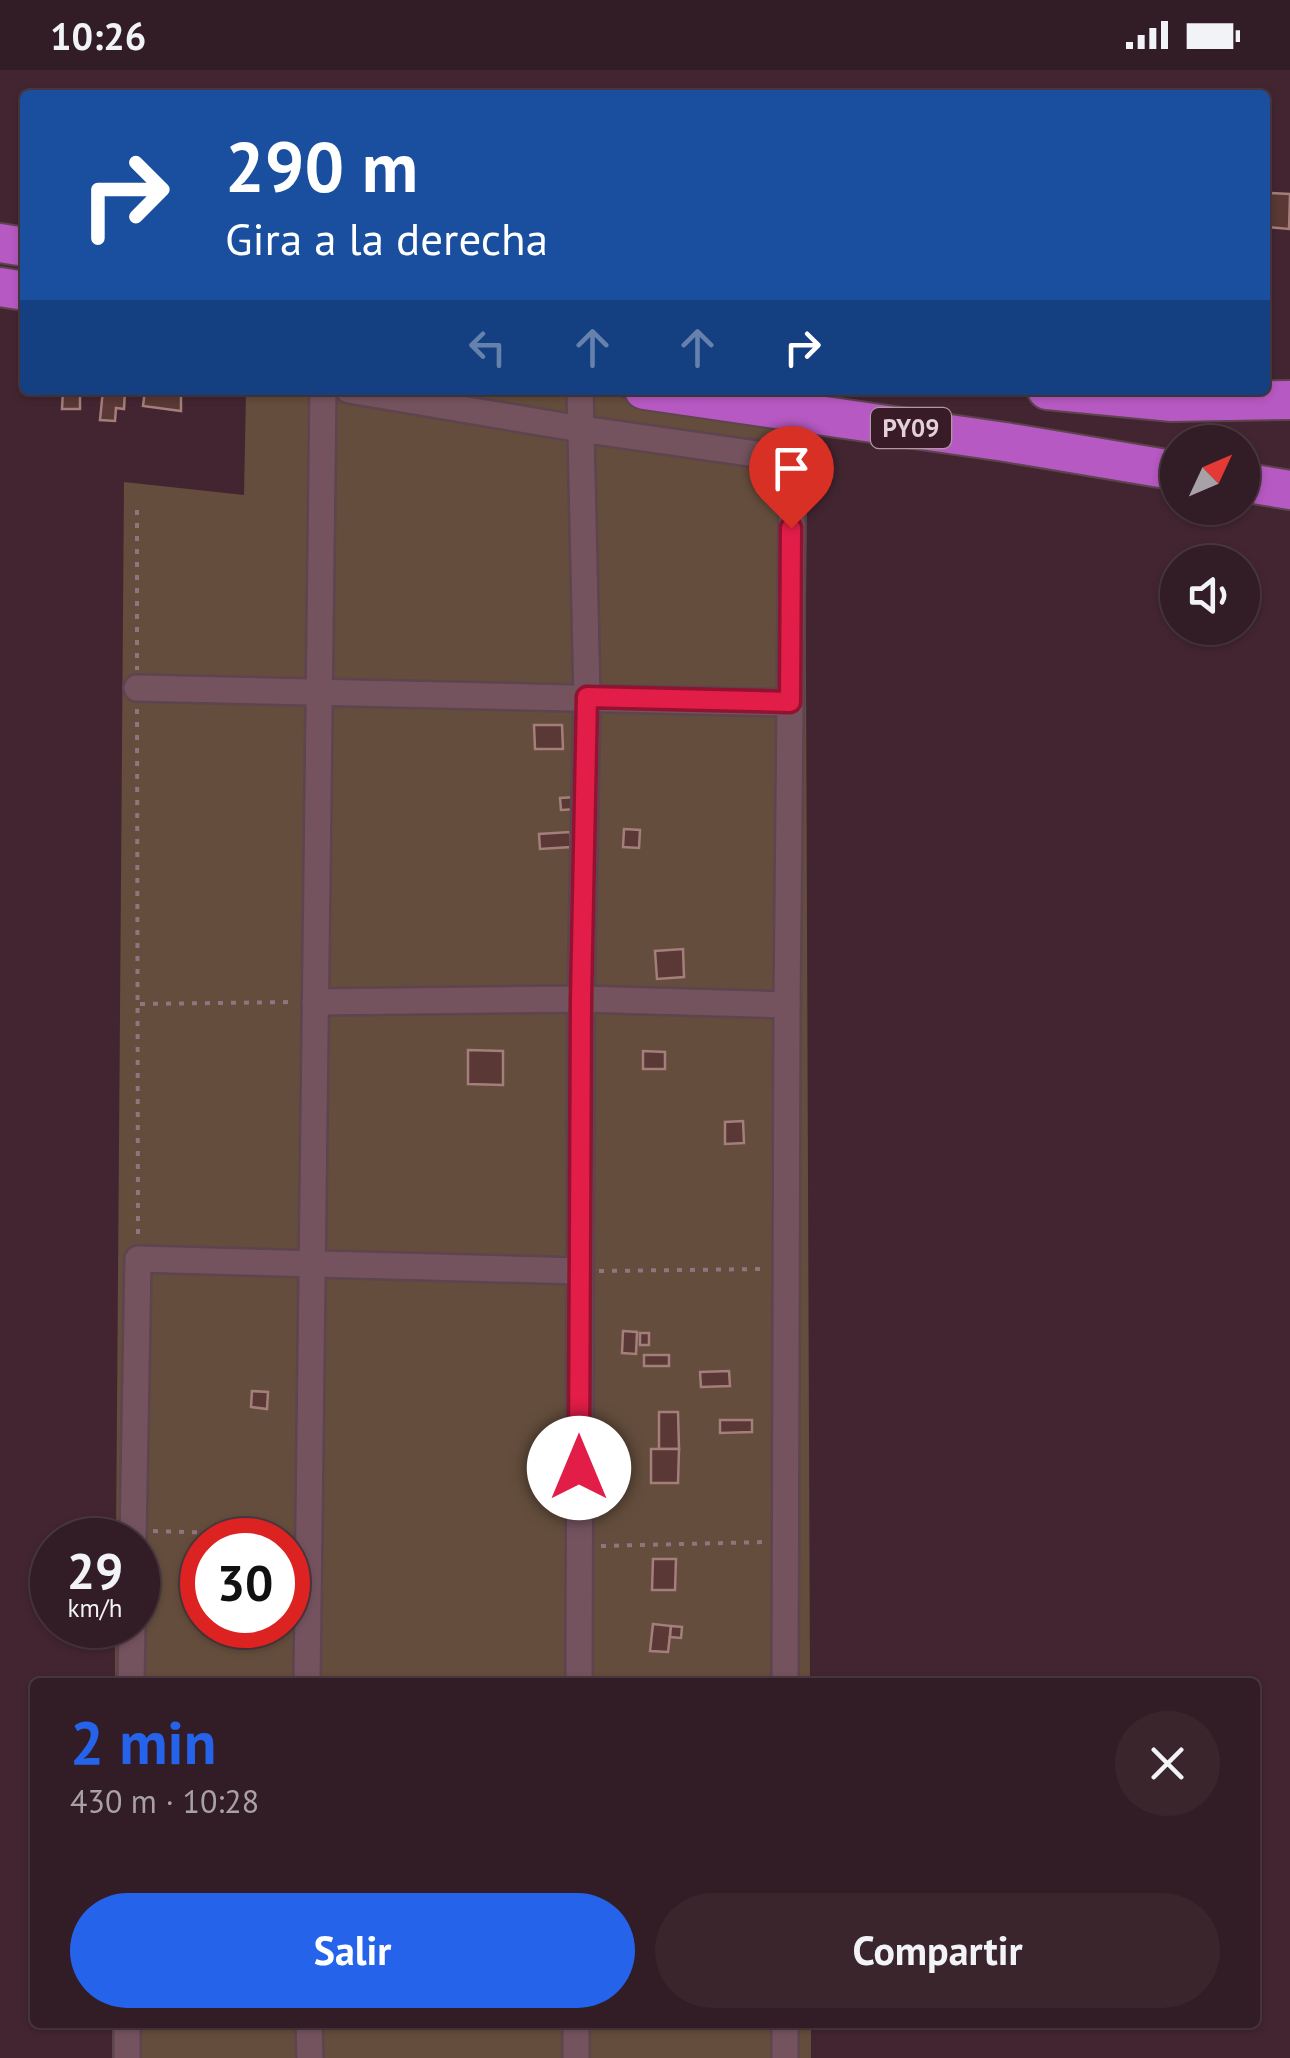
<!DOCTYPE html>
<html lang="es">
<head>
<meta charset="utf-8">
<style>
  :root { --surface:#321c25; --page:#3a252d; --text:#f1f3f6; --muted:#a8a1a7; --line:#4d3a42; --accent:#2563eb }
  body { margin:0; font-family:"PT Sans",sans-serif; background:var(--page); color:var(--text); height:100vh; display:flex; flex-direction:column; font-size:38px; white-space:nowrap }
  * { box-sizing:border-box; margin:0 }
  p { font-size:32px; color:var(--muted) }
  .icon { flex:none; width:55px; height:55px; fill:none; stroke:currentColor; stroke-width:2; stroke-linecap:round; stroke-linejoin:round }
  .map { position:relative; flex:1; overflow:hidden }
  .drawer { position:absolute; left:30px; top:1608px; width:1230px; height:350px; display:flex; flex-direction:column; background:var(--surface); border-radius:10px; box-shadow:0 2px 8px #0004,0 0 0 2px var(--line) }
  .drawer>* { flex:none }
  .guide { position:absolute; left:20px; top:20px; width:1250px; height:305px; border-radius:10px; box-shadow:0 2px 8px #0004,0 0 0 2px var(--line); background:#1a4fa0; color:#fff; overflow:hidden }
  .needle { width:65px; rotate:46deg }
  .controls { position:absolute; left:1160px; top:355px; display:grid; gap:20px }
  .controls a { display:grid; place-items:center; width:100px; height:100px; border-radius:50%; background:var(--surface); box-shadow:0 2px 8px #0004,0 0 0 2px var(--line); font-size:50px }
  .speed { position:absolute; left:30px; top:1448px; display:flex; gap:20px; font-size:50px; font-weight:700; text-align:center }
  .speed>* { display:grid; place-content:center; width:130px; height:130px; border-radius:50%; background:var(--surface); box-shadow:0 2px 8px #0004,0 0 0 2px var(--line); line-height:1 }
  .speed small { font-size:25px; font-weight:400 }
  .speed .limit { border:15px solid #d22; background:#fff; color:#111 }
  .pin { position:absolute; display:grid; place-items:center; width:85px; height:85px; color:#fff; margin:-102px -42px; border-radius:50% 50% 50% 0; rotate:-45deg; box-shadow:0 0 10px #0007 }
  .pin .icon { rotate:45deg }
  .me { position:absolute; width:110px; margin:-55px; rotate:0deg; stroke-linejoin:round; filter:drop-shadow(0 0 8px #0008) }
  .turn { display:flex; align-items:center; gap:35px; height:210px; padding:0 40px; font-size:45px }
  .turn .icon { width:130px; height:130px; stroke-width:2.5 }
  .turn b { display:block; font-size:70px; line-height:85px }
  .lanes { display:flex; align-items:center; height:95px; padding:0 40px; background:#0003; justify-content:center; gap:50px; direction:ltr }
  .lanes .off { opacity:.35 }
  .round { display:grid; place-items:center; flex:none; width:105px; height:105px; border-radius:52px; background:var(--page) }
  .head { display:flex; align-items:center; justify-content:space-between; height:170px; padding:0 40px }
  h1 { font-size:60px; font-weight:700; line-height:75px; color:var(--accent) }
  .button { display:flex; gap:20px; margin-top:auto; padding:20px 40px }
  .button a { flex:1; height:115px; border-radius:60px; background:var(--accent); color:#fff; font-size:40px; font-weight:700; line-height:115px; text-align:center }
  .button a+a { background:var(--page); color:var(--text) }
  .status { display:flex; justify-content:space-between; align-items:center; height:70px; padding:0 50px; background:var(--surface); direction:ltr }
  .status svg { height:28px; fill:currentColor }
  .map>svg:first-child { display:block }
  .green { fill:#644d3c; fill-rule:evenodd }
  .building { fill:#593835; stroke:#a47e7a; stroke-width:2.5 }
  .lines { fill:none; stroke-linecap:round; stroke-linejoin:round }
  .minor-casing { stroke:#5d444e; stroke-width:30 }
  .highway-casing { stroke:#5d444e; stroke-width:42 }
  .path { stroke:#8e757f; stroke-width:4; stroke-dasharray:5 8; stroke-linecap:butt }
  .minor { stroke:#74535f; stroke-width:25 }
  .highway { stroke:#b659c2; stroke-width:38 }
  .route-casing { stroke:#92132f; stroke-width:25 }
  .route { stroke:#e11d48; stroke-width:18 }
  .labels { text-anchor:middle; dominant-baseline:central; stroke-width:10; stroke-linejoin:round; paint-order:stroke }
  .shield { fill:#381b27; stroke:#b09aa2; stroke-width:2.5 }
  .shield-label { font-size:25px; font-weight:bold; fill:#e4d0d7 }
</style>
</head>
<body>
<div class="status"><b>10:26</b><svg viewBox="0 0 49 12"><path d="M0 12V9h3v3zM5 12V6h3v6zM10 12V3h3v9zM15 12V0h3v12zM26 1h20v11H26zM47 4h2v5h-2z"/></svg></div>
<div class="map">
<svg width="1290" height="1988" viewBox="0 0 1290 1988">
  <rect width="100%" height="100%" fill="#422531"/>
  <g class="green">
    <path d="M246,320H571L805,353L810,1612H115V1555H138V1470H116L124,412L244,425ZM202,1470H288V1555H202Z"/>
    <polygon points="113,1953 811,1953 811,1988 112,1988"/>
  </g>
  <g class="building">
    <polygon points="1271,123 1290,124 1289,159 1268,157"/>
    <polygon points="63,320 80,320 80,339 62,339"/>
    <polygon points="103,320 125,320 124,339 116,338 115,351 100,350"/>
    <polygon points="145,320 181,322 181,341 143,336"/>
    <polygon points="534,655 562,655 563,679 535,679"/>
    <polygon points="577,727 578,739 561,740 560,728"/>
    <polygon points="624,759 640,760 639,778 623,777"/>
    <polygon points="570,762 571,777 540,779 539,764"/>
    <polygon points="683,879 684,907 657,909 655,881"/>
    <polygon points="468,980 503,981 503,1015 468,1014"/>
    <polygon points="643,981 665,982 665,999 643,999"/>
    <polygon points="743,1051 744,1073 725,1074 725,1052"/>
    <polygon points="623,1261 637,1262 636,1284 622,1283"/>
    <rect x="640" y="1263" width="9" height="12"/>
    <rect x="644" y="1285" width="25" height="11"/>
    <polygon points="729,1301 730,1316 701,1317 700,1302"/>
    <polygon points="252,1321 268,1322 267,1339 251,1337"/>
    <polygon points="659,1342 678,1342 679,1379 659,1379"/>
    <polygon points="720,1350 752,1350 752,1362 720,1363"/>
    <polygon points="651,1379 679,1379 678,1413 651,1413"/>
    <polygon points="653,1489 676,1489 675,1520 652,1520"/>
    <polygon points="653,1554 671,1556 668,1582 650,1581"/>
    <polygon points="671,1556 682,1557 681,1568 670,1567"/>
  </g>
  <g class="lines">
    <defs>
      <g id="minor">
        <polyline points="349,320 581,359 792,389"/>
        <polyline points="137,618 789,633"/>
        <polyline points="315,932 581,929 787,935"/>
        <polyline points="133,1470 138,1189 579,1201"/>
        <polyline points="131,1612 132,1555"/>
        <path d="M307,1612C316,1182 318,751 323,320"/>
        <polyline points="579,1612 581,929 587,627 580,320"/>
        <polyline points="785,1612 787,935 793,342"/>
        <polyline points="309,1952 310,1988"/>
        <polyline points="127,1988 127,1952"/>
        <polyline points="576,1988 576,1952"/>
        <polyline points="785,1988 785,1952"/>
      </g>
      <g id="highway">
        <polyline points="0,173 25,177"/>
        <polyline points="0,217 25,221"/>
        <polyline points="644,320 1005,372 1178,401"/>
        <polyline points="1047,320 1172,332 1290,330"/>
        <polyline points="1242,412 1290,420"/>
      </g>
    </defs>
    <use href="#minor" class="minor-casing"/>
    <use href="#highway" class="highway-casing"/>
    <g class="path">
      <polyline points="137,440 137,600"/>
      <polyline points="137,639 138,1170"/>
      <polyline points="140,934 296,932"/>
      <polyline points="599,1201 765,1199"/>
      <polyline points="153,1461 289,1465"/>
      <polyline points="601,1476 766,1472"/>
    </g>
    <use href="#minor" class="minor"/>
    <use href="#highway" class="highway"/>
  </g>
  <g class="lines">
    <defs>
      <polyline id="route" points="579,1398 581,929 587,627 790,632 791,458"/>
    </defs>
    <use href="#route" class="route-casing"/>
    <use href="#route" class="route"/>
  </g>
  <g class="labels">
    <rect class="shield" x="871" y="338" width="80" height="40" rx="8"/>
    <g class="shield-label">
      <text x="911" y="358">PY09</text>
    </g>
  </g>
</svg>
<div class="controls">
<a><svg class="needle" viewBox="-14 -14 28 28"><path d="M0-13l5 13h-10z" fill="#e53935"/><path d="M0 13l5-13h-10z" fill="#a8a1a7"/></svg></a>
<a><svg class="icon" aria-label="sound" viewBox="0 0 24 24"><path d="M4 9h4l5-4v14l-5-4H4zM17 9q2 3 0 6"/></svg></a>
</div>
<div class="speed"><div>29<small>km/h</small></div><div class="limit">30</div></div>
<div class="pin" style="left:791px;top:458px;background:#d93025"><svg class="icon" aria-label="arrive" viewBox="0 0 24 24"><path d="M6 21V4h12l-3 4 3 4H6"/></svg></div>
<svg class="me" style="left:579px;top:1398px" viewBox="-20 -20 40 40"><circle r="19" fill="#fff"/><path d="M0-13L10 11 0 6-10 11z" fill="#e11d48"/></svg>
<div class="guide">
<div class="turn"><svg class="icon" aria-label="right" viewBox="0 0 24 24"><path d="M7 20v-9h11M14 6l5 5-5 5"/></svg><div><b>290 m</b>Gira a la derecha</div></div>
<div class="lanes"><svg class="icon off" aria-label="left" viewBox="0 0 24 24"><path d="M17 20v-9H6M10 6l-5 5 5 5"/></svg><svg class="icon off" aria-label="ahead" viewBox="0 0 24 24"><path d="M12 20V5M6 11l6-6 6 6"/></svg><svg class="icon off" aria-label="ahead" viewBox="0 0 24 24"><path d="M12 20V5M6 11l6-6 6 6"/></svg><svg class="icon" aria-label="right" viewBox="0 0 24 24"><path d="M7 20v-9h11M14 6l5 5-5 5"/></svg></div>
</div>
<section class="drawer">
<div class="head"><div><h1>2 min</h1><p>430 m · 10:28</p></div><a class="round"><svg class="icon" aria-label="close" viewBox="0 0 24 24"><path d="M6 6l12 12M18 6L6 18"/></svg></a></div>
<div class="button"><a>Salir</a><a>Compartir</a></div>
</section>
</div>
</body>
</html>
